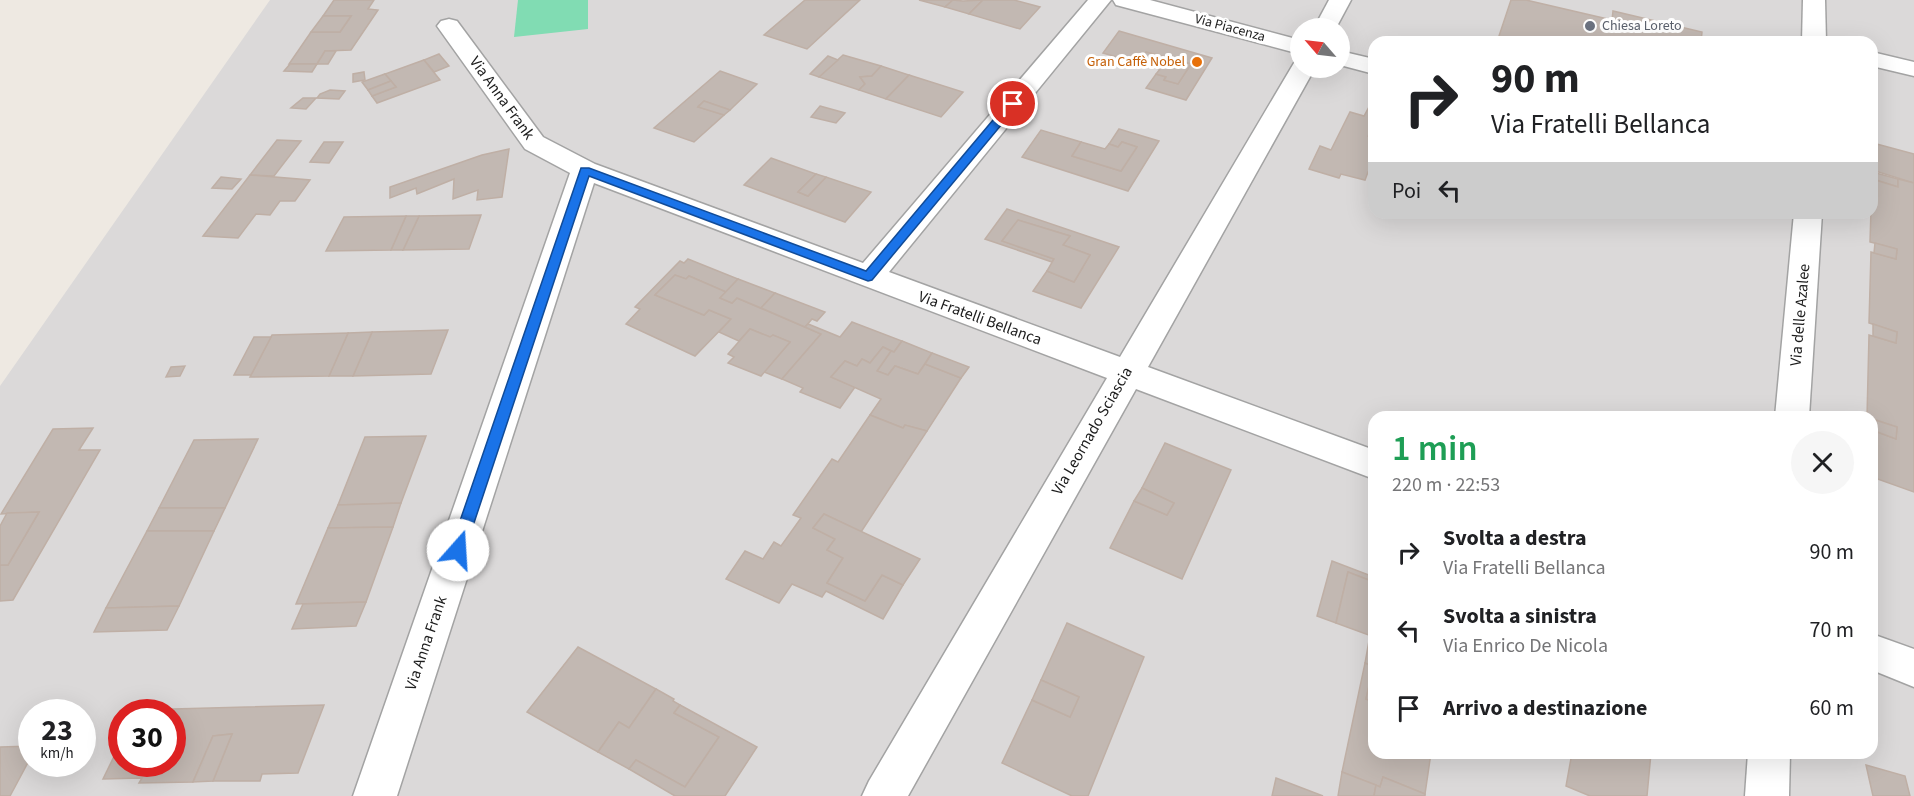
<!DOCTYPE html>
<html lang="it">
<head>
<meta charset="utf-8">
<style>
  :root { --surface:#fff; --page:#f6f6f6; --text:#202124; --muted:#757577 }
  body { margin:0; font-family:"Source Sans 3",sans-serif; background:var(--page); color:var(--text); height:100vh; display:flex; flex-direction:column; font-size:22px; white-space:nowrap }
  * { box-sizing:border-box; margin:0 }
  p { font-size:20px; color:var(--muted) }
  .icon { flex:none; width:33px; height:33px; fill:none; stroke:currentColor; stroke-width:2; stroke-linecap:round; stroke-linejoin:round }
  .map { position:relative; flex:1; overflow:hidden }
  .details { position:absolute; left:1368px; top:411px; width:510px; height:348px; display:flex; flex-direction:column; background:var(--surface); border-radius:18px; box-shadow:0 6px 24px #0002 }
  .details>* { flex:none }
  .banner { position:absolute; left:1368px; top:36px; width:510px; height:183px; border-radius:18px; box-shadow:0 6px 24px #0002; background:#fff; color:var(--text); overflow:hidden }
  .needle { width:39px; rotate:298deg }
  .fabs { position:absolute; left:1290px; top:18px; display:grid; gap:12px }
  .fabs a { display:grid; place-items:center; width:60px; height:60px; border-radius:50%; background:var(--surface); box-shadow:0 6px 24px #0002; font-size:30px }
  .speed { position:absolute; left:18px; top:699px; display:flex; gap:12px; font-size:30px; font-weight:700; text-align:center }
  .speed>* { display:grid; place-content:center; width:78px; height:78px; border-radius:50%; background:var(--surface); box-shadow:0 6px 24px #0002; line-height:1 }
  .speed small { font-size:15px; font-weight:400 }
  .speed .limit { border:9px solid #d22; background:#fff; color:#111 }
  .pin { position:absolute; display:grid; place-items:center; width:51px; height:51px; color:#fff; margin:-26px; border:3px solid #fff; border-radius:50%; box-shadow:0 2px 6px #0007 }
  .me { position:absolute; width:66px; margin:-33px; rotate:19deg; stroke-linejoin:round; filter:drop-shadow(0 0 4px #0008) }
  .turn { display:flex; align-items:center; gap:21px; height:126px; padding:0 24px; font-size:27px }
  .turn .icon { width:78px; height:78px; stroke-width:2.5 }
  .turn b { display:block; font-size:42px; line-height:51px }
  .then { display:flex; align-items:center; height:57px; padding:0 24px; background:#0003; gap:12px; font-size:22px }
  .round { display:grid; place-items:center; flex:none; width:63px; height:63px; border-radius:32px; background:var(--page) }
  .summary { display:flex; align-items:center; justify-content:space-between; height:102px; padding:0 24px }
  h1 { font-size:36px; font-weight:600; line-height:45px; color:#1e9e55 }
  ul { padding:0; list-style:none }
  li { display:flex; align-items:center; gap:18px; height:78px; padding:0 24px }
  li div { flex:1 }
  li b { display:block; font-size:22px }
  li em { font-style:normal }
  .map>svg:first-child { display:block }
  .residential { fill:#dbd9d9; fill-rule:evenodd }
  .pitch { fill:#81dcb3 }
  .building { fill:#c2b8b2; stroke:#bfafa5; stroke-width:1.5 }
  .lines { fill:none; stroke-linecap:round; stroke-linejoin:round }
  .minor-casing { stroke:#a3a3a3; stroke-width:3 }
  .minor { fill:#fff; fill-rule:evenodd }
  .route { fill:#1a73e8; stroke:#114b97; stroke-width:1.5 }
  .worship-dot { fill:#6b7280; stroke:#fff; stroke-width:2 }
  .food-dot { fill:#e8710a; stroke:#fff; stroke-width:2 }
  .labels { text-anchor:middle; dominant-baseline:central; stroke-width:6; stroke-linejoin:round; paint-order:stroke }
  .far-worship-label { font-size:14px; fill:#5b616d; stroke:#fff; text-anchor:start }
  .far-street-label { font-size:14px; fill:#1c1c1c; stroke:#fff }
  .far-food-label { font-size:14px; fill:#c56008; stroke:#fff; text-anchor:end }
  .street-label { font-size:16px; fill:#1c1c1c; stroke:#fff }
</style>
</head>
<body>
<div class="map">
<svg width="1914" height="796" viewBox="0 0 1914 796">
  <rect width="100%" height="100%" fill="#eee9e2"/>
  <path class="residential" d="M270,0H1914V796H0V386ZM1300,28H1340V68H1300ZM1374,42H1872V213H1374ZM1374,417H1872V753H1374ZM32,712H82V764H32ZM122,712H172V764H122Z"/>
  <polygon class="pitch" points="518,0 588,0 588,29 514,37"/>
  <g class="building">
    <polygon points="334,0 374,0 368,9 378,10 351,50 325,51 317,64 289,64 311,32 340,32 351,16 323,16"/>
    <polygon points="805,0 860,0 807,49 764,35"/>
    <polygon points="919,0 953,0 945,7"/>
    <polygon points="953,0 963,1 983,0 969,14 945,7"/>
    <polygon points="983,0 1014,0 1040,7 1020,29 969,14"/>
    <polygon points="1511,0 1526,0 1612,20 1613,11 1702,32 1701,42 1497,42"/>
    <polygon points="323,16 351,16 340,32 311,32"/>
    <polygon points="1119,31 1212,58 1186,100 1146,88 1156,74 1166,77 1164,80 1178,84 1191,64 1146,52 1138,63 1103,53"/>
    <polygon points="325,51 336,51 328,64 317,64"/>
    <polygon points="1146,52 1191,64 1178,84 1164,80 1166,77 1156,74 1160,69 1138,63"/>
    <polygon points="439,54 449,66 434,72 424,60"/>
    <polygon points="843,55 881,66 872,76 860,77 865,84 859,90 819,77"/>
    <polygon points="828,56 838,60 819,77 810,74"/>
    <polygon points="424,60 440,80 377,103 372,96 396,87 385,74"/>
    <polygon points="290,64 317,64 312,72 284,71"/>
    <polygon points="881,66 909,75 886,99 859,90 865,84 860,77 872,76"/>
    <polygon points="720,71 757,84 730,110 704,101 698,107 724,115 694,142 654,128"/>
    <polygon points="364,72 365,80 353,82 353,74"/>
    <polygon points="385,74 391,81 368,90 362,82"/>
    <polygon points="909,75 963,92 941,117 886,99"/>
    <polygon points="391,81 396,87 372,96 368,90"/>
    <polygon points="330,90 345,91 339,99 317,98 320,94"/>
    <polygon points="303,98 316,98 306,109 291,108"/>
    <polygon points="704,101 730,110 724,115 698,107"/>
    <polygon points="1370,105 1374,106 1374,127 1368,136 1374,138 1374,174 1368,172 1365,180 1341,174 1339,178 1309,169 1320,146 1331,150 1350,112 1364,116"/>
    <polygon points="820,106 845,113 836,123 811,117"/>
    <polygon points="1119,129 1159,141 1128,191 1022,157 1041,130 1081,142 1072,156 1121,171 1137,147 1122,142 1118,147 1109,144"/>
    <polygon points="277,140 301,141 274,176 250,175"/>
    <polygon points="324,142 343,142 329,163 310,162"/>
    <polygon points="1081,142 1105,149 1109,144 1118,147 1122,142 1137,147 1121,171 1072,156"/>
    <polygon points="1873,143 1914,154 1914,183 1872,170"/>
    <polygon points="509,149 502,197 477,200 478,190 453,199 454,179 417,194 416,188 390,198 390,187 482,155"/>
    <polygon points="771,158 816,174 798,192 808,196 826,177 871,192 845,222 744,185"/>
    <polygon points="1876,173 1898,179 1898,187 1876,180"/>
    <polygon points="816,174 826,177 808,196 798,192"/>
    <polygon points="250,175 310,180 295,201 280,201 270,215 256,214 238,238 203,236"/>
    <polygon points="221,177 241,179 232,189 212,188"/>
    <polygon points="1872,179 1898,187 1898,179 1914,183 1914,492 1872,477 1872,430 1896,439 1897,427 1867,417 1869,335 1896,343 1897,332 1869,323 1871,252 1896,259 1897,249 1870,242"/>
    <polygon points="1007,209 1119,247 1081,308 1033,291 1047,271 1074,282 1090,255 1063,245 1070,236 1018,220 1002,241 1054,259 1052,262 985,239"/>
    <polygon points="481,215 469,249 403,250 419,216"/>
    <polygon points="406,216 419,216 403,250 391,250"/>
    <polygon points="406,216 391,250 326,251 344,217"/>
    <polygon points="1018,220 1070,236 1063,245 1090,255 1074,282 1047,271 1054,259 1002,241"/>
    <polygon points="1875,243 1897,249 1896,259 1874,253"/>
    <polygon points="688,259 738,279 726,292 689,276 686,279 675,275 655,295 704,315 709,310 731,319 695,356 626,324 640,309 635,307 680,261 684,263"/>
    <polygon points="675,275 686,279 689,276 726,292 720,298 732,303 737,298 821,334 782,379 764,372 790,342 773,335 770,337 750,329 739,341 719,332 731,319 709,310 704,315 655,295"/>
    <polygon points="738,279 775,293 761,308 737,298 732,303 720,298"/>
    <polygon points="775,293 825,312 817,321 812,319 805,327 761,308"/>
    <polygon points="852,322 902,341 894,352 883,347 870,363 862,359 857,366 845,361 831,377 855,387 840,408 800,392 803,388 782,379 821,334 805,327 808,324 840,337"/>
    <polygon points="1873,324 1897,332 1896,343 1873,336"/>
    <polygon points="750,329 770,337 773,335 790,342 761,376 728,363 734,357 728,354"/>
    <polygon points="448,330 431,374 353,376 372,332"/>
    <polygon points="372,332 353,376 329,376 348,333"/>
    <polygon points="348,333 329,376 250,377 272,335"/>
    <polygon points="254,337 271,337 251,375 234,375"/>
    <polygon points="902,341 932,353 918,374 895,366 888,375 877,371 891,351 894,352"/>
    <polygon points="883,347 891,351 877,371 888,375 895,366 918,374 925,364 961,378 927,431 905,425 903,428 870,415 881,399 831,377 845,361 857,366 862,359 870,363"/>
    <polygon points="932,353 969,367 961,378 925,364"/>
    <polygon points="185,366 180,376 166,377 171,367"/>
    <polygon points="870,415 903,428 905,425 927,431 861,532 824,514 813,528 835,539 827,550 843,558 827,583 865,601 882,575 903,585 883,619 826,591 822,597 792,584 779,603 726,579 745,551 763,559 774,542 781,546 801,518 793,515 832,459 838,462"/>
    <polygon points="1872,419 1897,427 1896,439 1872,430"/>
    <polygon points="93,428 79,450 100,450 13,600 0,601 0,565 8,565 39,512 1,514 53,429"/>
    <polygon points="426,436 401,503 338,505 365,437"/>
    <polygon points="258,439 225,508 159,508 194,440"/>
    <polygon points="1165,443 1231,470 1182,579 1110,548 1134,501 1167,515 1174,503 1142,488"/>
    <polygon points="1142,488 1174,503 1167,515 1134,501"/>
    <polygon points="401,503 393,527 328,528 338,505"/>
    <polygon points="159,508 225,508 214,531 147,531"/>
    <polygon points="39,512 8,565 0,565 0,526 7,513"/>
    <polygon points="824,514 920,559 903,585 882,575 865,601 827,583 843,558 827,550 835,539 813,528"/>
    <polygon points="393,527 366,602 296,604 328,528"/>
    <polygon points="147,531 214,531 179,606 106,608"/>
    <polygon points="1332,561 1374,577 1374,582 1348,572 1336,623 1317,616"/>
    <polygon points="1348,572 1374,582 1374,637 1336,623"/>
    <polygon points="366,602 356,626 292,629 303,604"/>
    <polygon points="179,606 167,630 94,632 106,608"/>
    <polygon points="1067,623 1144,657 1088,796 1072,796 1002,763 1032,700 1070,717 1079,697 1041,680"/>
    <polygon points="1370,635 1374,637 1374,667 1365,663"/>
    <polygon points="578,647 656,689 629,728 619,722 598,752 527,712"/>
    <polygon points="1365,663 1374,667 1366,699 1374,702 1374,753 1431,753 1425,794 1383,777 1380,787 1342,772"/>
    <polygon points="1371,676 1374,677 1374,702 1366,699"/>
    <polygon points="1041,680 1079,697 1070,717 1032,700"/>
    <polygon points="656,689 674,699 673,701 680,705 674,713 719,737 685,787 636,760 629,769 598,752 619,722 629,728"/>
    <polygon points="324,705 298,773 262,774 260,781 213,781 232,734 213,736 193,782 139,783 142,778 103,779 122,740 122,764 172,764 172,712 135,712 136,710"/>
    <polygon points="680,705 757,747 725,796 675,796 629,769 636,760 685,787 719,737 674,713"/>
    <polygon points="232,734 213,781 193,782 213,736"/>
    <polygon points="32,746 32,755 10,796 0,796 0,747"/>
    <polygon points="1572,753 1651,753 1647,796 1590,796 1566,786"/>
    <polygon points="1866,765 1905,776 1910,796 1873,796"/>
    <polygon points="1342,772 1376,785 1374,796 1338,796"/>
    <polygon points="1383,777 1425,794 1425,796 1374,796 1376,785 1380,787"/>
    <polygon points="1276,778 1323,796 1272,796"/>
  </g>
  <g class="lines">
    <defs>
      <g id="minor">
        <polygon points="1088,0 1111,0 889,272 1120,357 1291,68 1294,63 1300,61 1300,68 1315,68 1148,367 1374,450 1374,479 1136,389 908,796 862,796 869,781 1107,378 594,183 397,796 353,796 570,173 525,149 437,26 441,21 449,19 457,21 543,137 595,164 863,263"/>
        <polygon points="1113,0 1150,0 1300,40 1300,54 1116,5"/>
        <polygon points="1329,0 1351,0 1336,28 1314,28"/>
        <polygon points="1803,0 1825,0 1826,42 1802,42"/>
        <polygon points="1340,51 1374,59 1374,74 1340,65"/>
        <polygon points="1872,52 1914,62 1914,76 1872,66"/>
        <polygon points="1794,213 1822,213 1809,417 1775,417"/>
        <polygon points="1872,634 1914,649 1914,687 1872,670"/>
        <polygon points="1748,753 1790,753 1789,796 1745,796"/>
      </g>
    </defs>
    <use href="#minor" class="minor-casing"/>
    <use href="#minor" class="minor"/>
  </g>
  <polygon class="route" points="1013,100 1017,101 1017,106 872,280 868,281 589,176 465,550 463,555 458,557 452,555 450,550 581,168 589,168 866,271 1009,101"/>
  <circle class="worship-dot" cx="1590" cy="26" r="6"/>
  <circle class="food-dot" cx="1197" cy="62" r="6"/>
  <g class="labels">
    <g class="far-worship-label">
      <text x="1602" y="26">Chiesa Loreto</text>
    </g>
    <g class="far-street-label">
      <text transform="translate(1230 28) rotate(15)">Via Piacenza</text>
    </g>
    <g class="far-food-label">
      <text x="1185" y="62">Gran Caffè Nobel</text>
    </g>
    <g class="street-label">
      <text transform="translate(502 98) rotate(54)">Via Anna Frank</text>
      <text transform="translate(1800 315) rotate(-85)">Via delle Azalee</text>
      <text transform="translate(980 318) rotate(20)">Via Fratelli Bellanca</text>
      <text transform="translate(1092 431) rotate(-60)">Via Leornado Sciascia</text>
      <text transform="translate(426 643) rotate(-71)">Via Anna Frank</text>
    </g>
  </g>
</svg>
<div class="fabs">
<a><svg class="needle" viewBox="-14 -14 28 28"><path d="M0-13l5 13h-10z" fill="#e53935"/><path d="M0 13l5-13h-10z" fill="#757577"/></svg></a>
</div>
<div class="speed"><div>23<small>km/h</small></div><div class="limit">30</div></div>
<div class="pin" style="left:1013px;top:104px;background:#d93025"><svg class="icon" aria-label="arrive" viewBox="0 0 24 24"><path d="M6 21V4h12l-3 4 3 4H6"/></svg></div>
<svg class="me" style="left:458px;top:550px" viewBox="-20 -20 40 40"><circle r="19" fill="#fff"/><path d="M0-13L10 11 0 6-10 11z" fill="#1a73e8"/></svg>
<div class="banner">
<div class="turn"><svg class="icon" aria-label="right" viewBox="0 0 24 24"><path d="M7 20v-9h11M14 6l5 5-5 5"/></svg><div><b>90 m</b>Via Fratelli Bellanca</div></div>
<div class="then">Poi<svg class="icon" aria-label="left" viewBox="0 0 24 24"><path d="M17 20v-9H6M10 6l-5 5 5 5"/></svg></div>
</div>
<section class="details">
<div class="summary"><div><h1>1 min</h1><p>220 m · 22:53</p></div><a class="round"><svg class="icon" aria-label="close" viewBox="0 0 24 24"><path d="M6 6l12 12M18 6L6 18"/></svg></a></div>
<ul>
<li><svg class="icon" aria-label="right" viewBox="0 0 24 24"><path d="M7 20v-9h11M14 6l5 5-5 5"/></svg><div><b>Svolta a destra</b><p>Via Fratelli Bellanca</p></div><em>90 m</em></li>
<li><svg class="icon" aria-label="left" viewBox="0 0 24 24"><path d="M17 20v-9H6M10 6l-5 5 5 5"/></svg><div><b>Svolta a sinistra</b><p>Via Enrico De Nicola</p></div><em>70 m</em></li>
<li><svg class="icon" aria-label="arrive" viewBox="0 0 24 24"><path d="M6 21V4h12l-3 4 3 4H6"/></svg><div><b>Arrivo a destinazione</b></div><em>60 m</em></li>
</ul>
</section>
</div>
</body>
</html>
